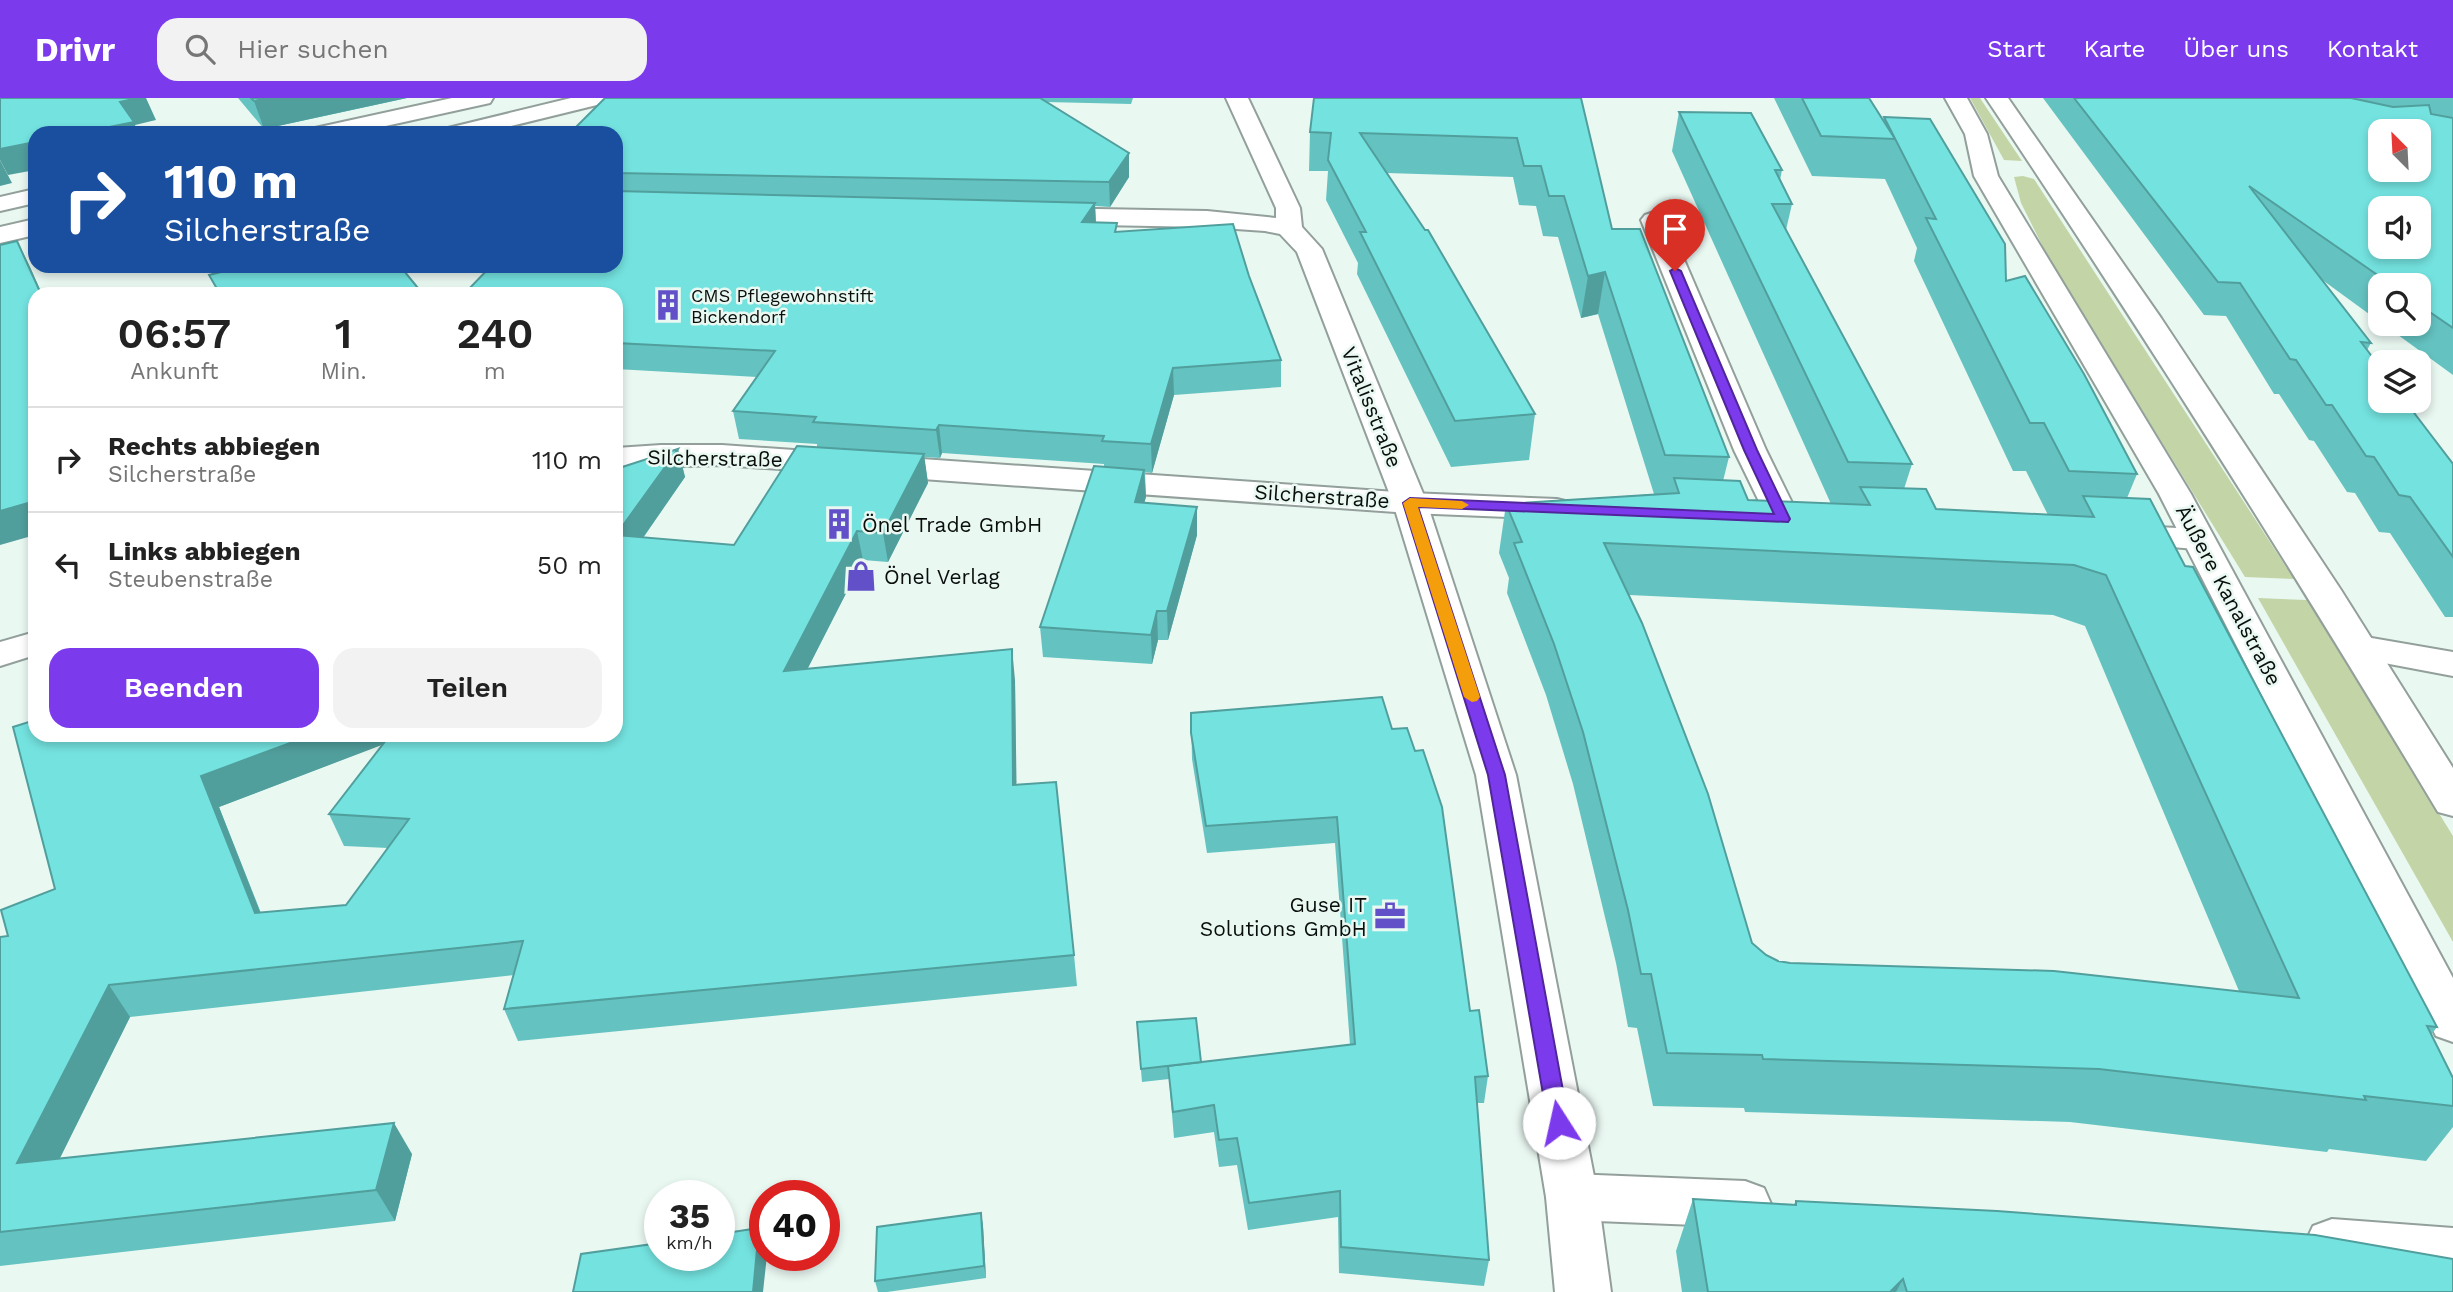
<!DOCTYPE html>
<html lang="de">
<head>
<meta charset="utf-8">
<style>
  :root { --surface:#fff; --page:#f2f2f2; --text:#222; --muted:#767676; --line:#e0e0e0; --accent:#7c3aed }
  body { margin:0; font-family:"Work Sans",sans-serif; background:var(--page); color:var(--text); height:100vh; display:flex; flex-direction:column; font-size:26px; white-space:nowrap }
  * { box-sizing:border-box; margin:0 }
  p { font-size:23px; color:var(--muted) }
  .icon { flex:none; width:38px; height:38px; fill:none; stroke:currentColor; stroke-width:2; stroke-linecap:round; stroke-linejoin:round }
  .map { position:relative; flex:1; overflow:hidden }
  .details { position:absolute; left:28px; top:189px; width:595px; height:455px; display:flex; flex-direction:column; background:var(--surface); border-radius:21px; box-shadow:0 4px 10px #0003 }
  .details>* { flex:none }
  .banner { position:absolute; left:28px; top:28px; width:595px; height:147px; border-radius:21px; box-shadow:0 4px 10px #0003; background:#1a4fa0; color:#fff; overflow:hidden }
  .needle { width:46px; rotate:336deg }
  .buttons { position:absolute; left:2368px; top:21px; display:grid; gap:14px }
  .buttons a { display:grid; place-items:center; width:63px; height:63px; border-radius:14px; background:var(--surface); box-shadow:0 4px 10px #0003; font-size:35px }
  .speed { position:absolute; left:644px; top:1082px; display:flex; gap:14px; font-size:35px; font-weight:700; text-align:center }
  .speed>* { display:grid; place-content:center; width:91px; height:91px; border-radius:50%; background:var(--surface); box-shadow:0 4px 10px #0003; line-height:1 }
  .speed small { font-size:18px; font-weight:400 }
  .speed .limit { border:10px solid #d22; background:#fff; color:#111 }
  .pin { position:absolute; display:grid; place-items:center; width:60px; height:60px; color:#fff; margin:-72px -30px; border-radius:50% 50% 50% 0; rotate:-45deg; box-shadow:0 0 7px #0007 }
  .pin .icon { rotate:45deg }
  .me { position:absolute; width:77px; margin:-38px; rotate:350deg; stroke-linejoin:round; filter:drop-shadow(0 0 5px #0008) }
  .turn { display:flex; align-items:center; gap:24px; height:147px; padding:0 21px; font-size:32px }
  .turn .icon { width:91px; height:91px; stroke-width:2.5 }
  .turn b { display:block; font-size:49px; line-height:60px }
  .eta { display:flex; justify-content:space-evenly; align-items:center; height:119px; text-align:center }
  .eta b { font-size:42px; font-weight:600; line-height:49px }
  .primary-button { display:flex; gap:14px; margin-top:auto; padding:14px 21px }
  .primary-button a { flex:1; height:80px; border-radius:21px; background:var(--accent); color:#fff; font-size:28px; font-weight:600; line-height:80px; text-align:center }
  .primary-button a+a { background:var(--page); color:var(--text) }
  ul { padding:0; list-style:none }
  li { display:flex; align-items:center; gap:21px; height:105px; padding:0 21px; border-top:2px solid var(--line) }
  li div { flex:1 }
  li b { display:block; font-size:26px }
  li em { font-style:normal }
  header { display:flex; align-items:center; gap:42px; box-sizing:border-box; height:98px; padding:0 35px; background:var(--accent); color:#fff }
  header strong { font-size:33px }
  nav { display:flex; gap:38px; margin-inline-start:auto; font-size:24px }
  .search { width:490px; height:63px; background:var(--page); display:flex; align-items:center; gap:18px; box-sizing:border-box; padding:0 24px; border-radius:21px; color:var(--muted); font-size:26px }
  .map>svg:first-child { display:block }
  .green { fill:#c3d5a6 }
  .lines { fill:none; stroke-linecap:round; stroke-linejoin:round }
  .minor-casing { stroke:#929f9a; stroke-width:4 }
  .tertiary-casing { stroke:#929f9a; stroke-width:4 }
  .secondary-casing { stroke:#929f9a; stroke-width:4 }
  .minor { fill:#fff; fill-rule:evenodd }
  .tertiary { fill:#fff; fill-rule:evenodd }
  .secondary { fill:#fff; fill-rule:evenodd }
  .wall { fill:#64c3c1; fill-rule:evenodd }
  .shaded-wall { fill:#519f9d }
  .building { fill:#74e3e0; stroke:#519f9d; stroke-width:2; fill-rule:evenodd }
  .route { fill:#7c3aed; stroke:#51269a; stroke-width:2 }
  .slow { fill:#f59e0b }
  .labels { text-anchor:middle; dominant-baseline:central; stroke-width:5; stroke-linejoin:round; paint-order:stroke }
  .far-poi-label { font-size:18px; fill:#090e0c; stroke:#eaf8f2; text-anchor:start }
  .street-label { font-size:21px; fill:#090e0c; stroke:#eaf8f2 }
  .poi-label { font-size:21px; fill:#090e0c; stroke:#eaf8f2; text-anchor:start }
</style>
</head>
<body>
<header>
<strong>Drivr</strong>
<div class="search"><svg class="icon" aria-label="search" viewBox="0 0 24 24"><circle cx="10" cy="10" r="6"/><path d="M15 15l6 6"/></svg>Hier suchen</div>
<nav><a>Start</a><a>Karte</a><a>Über uns</a><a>Kontakt</a></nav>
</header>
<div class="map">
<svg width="2453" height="1194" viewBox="0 0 2453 1194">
  <rect width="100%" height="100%" fill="#eaf8f2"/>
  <g class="green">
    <polygon points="1970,0 1980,0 2022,63 2004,62"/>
    <polygon points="2023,78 2034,81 2294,481 2245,479 2051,165 2021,105 2014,79"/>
    <polygon points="2258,500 2307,502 2453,738 2453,844"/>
  </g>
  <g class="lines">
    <defs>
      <g id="minor">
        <polygon points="1654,114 1663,117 1667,122 1766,352 1800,421 1795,428 1783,431 1771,428 1734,352 1641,122 1645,117"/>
        <polygon points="661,347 722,347 1410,395 1557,401 1569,404 1574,411 1569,418 1557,421 1410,415 722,367 616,370 616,350"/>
        <polygon points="2117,427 2197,431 2209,434 2214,441 2209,448 2197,451 2105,444 2100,437 2105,430"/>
        <polygon points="35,534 35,557 0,568 0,544"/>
        <polygon points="2360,538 2453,554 2453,578 2347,558 2341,550 2347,542"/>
        <polygon points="1572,1076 1745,1083 1764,1090 1771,1106 1764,1122 1745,1129 1572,1122 1553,1115 1546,1099 1553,1083"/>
        <polygon points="2332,1121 2453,1130 2453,1180 2332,1169 2313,1162 2305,1145 2313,1128"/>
      </g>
      <g id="tertiary">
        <polygon points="452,0 493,0 490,5 354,35 312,35 315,30"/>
        <polygon points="571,0 608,0 605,5 483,35 445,35 448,30"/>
        <polygon points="1226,0 1248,0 1300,110 1302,129 1322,151 1427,405 1516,677 1598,1099 1611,1194 1555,1194 1546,1099 1476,677 1393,405 1297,154 1280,136 1265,133 1207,129 1042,126 1033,123 1029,118 1033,113 1042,110 1207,113 1276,120 1276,110"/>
        <polygon points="35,91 35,105 0,113 0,99"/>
        <polygon points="35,121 35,137 0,145 0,129"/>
      </g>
      <g id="secondary">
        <polygon points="1945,0 1967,0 1987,36 1998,78 2191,396 2453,880 2453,944 2436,938 2159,396 1974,78 1965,36"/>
        <path d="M1986,0H2008L2161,220L2341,492L2453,670V718L2438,714C2293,472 2143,235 1986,0Z"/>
      </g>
    </defs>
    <use href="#minor" class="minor-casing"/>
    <use href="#tertiary" class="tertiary-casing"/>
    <use href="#secondary" class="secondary-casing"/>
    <use href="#minor" class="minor"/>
    <use href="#tertiary" class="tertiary"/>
    <use href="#secondary" class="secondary"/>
  </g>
  <g class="wall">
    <polygon points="238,0 407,0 264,31"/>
    <path d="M605,0H1133L1131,6L1046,4L1129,55V79L1110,109L1095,108L1096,124L1117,134L1249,178L1281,262V289L1174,297L1152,375L1145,374L1146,399L1144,405L1197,409V437L1168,542H1158L1152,566L1043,559L1040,529L1104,369V366L942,355L940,360L924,359L928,385L888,464L863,462L808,570L1015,582L1016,687L1074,857L1077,888L518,943L504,911L514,877L130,919L60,1060L412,1056L395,1123L0,1168V839L8,838L55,791L35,637L616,371L678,351L685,379L643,440L734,447L817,349V346L739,341L733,313L757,279L616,271V35ZM383,646L329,716L344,748L388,750L346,807L261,815L219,709Z"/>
    <path d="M1581,0L1612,131L1729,359L1723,383L1748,402L1831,406L1672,53L1679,14L1782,72L1780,82L1792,106L1786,132L1912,366L1904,391L1936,411L2048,417L2026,373H2013L1914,163L1917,150L1885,81L1812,78L1774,0H1869L1883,22L1884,19L2006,183L2137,376L2127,400L2185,468L2437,929L2431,937L2453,980V1029L2426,1063L2329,1051L2327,1054L2070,1024L1745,1014L1744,1010L1653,1008L1637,930L1628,929L1616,865L1573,686L1546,597L1507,495L1509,480L1499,455L1506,406L1654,396L1598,216L1581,220L1558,139L1543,138L1536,108L1519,107L1513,79L1387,75L1535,316L1529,362L1451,369L1357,176L1358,165L1326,102L1328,73H1309L1310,34ZM1629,497L2053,517L2085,528L2239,893L1790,865L1778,863L1766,857L1752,845Z"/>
    <polygon points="2043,0 2453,0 2453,277 2383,226 2418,226 2418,187 2380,187 2380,224 2321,181 2371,245 2367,252 2453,366 2453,519 2445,519 2390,435 2379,434 2355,395 2347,394 2314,343 2309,342 2279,296 2274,296 2226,218 2204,217"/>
    <polygon points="1382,599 1488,978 1484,1005 1477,1005 1489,1162 1484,1188 1339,1175 1338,1119 1248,1132 1237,1067 1219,1069 1214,1034 1174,1040 1169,981 1142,984 1137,924 1201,964 1350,947 1335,745 1207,755 1192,661 1191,615"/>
    <polygon points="1693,1101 1794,1106 1796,1103 2453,1194 1682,1194 1676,1153"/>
    <polygon points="981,1115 983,1128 986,1180 887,1194 878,1194 875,1183"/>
  </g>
  <g class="shaded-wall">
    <polygon points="138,0 146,0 156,22 135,27 138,35 80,35 120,4"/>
    <polygon points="267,0 407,0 264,31 254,3"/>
    <polygon points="35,44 35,72 8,77 0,62 0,51"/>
    <polygon points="1129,55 1129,79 1110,109 1109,84"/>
    <polygon points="0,62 12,85 0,88"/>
    <polygon points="1095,105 1096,129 1082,124"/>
    <polygon points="17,143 30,169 42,196 41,196"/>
    <polygon points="1605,174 1598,216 1581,220 1588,178"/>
    <polygon points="1173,270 1174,297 1152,375 1151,346"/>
    <polygon points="939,327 942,355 940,360 936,332"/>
    <polygon points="678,351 685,379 624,467 616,437"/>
    <polygon points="924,356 928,385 888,464 883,435"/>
    <polygon points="1144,372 1146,399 1136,432 1135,404"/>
    <polygon points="35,403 35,437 0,447 0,413"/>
    <polygon points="1197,409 1197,437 1168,542 1167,513"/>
    <polygon points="857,433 863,462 791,603 784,573"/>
    <polygon points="1157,513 1158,542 1152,566 1151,537"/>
    <polygon points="1012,551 1015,582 1017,718 1013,687"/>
    <polygon points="312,637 408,637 219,709 273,847 255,815 201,678"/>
    <polygon points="109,887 130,919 42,1096 17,1065"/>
    <polygon points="394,1025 412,1056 395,1123 376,1092"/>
    <polygon points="981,1115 983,1128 986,1180 984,1168"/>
    <polygon points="759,1130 765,1148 765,1157 767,1157 763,1194 753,1194"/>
    <polygon points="1903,1181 1896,1194 1890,1194"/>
  </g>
  <g class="building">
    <polygon points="0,0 138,0 120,4 134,24 80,35 35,35 35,44 0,51"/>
    <polygon points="251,0 267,0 254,3"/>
    <polygon points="605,0 1040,0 1129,55 1109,84 616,75 616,35 570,35"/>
    <polygon points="1314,0 1581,0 1612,131 1640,131 1729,359 1665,357 1605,174 1588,178 1564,98 1549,98 1541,68 1524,68 1517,40 1360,35 1425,132 1428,132 1535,316 1455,323 1360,134 1366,134 1328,62 1331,35 1310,34"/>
    <polygon points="1802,0 1869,0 1895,41 1821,38"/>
    <path d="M2074,0H2351L2393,9L2429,7L2431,16L2453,20V230L2418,206V187H2392L2249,88L2371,245L2361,244L2380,269V303H2405L2453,366V459L2410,399L2399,397L2374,359L2366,358L2332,307H2326L2296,262L2290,261L2240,185L2218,184ZM2380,33H2418V72H2380ZM2380,110H2418V149H2380Z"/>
    <polygon points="1679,14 1751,15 1782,72 1775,72 1792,106 1772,106 1912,366 1848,364"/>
    <polygon points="1884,19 1930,21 2005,146 2006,183 2025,178 2084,276 2137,376 2069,373 2044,325 2030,325 1926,120 1936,121"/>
    <polygon points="616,93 1095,105 1082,124 1117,125 1115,134 1233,126 1249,178 1281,262 1173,270 1151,346 1102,343 1104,338 939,327 936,332 813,324 816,319 733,313 775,253 616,245 616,196 464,196 491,168 616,168"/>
    <polygon points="17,143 41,196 35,196 35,403 0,413 0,147"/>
    <polygon points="245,168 400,168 422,195 459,196 218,196 220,196 209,177"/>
    <polygon points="797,348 924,356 883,435 857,433 784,573 1012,551 1013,687 1056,684 1074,857 504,911 523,843 109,887 17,1065 394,1025 376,1092 0,1134 0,839 8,838 1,812 55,791 13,629 35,622 35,637 312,637 201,678 255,815 346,807 409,721 329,716 390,637 616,637 616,437 734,447"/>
    <polygon points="678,351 616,437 616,371"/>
    <polygon points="1094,368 1144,372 1135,404 1197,409 1167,513 1157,513 1151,537 1040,529"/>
    <path d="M1674,380L1740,383L1748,402L1870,407L1860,389L1926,391L1936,411L2094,419L2083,398L2150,401L2185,468L2193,469L2437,929L2427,928L2453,980V1008L2364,998L2366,1002L2099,971L1763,961L1762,957L1667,955L1651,876H1641L1628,812L1583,634L1554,546L1514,445L1522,444L1506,406L1679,395ZM1604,445L2074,467L2106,477L2299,900L2054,873L1790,865L1778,863L1766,857L1752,845L1708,696L1642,525Z"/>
    <polygon points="1382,599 1392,631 1407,630 1415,653 1423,652 1442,709 1470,913 1479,912 1488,978 1475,979 1489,1162 1341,1149 1340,1093 1249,1105 1237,1040 1219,1042 1214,1007 1173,1014 1168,968 1355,946 1337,719 1206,728 1191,635 1191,615"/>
    <polygon points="1196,920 1201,964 1141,971 1137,924"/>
    <polygon points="1693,1101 1796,1107 1796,1103 1997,1113 2315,1137 2453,1161 2453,1194 1907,1194 1903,1181 1890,1194 1708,1194"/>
    <polygon points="981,1115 984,1168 875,1183 877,1129"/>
    <polygon points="759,1130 753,1194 573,1194 581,1156 660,1145 660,1157 719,1157 719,1136"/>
  </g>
  <polygon class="route" points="1675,170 1681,173 1757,352 1790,421 1788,424 1418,409 1505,677 1569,1025 1566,1031 1559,1034 1551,1031 1548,1025 1488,677 1403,405 1410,400 1774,416 1744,352 1670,173"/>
  <polygon class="slow" points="1410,400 1462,403 1469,407 1462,411 1418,409 1480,599 1477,603 1472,604 1464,599 1403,405"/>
  <defs>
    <symbol id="building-bare" viewBox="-9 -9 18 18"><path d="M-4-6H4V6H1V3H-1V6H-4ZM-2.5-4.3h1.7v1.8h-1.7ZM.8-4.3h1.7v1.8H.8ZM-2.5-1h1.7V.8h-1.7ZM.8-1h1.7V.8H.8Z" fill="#6250c8" stroke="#eaf8f2" stroke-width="2.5" paint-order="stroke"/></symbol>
    <symbol id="shop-bare" viewBox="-9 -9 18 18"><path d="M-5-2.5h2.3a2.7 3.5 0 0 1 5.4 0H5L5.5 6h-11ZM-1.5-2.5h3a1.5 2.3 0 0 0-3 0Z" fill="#6250c8" stroke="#eaf8f2" stroke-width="2.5" paint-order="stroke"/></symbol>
    <symbol id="office-bare" viewBox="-9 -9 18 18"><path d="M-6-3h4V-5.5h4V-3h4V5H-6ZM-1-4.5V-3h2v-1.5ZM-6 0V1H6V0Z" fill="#6250c8" stroke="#eaf8f2" stroke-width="2.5" paint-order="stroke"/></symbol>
  </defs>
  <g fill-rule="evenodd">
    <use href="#building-bare" x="646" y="185" width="44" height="44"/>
    <use href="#building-bare" x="817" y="404" width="44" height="44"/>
    <use href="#shop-bare" x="839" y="456" width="44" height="44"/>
    <use href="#office-bare" x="1368" y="796" width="44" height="44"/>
  </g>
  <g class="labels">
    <g class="far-poi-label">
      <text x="691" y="197">CMS Pflegewohnstift<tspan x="691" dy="21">Bickendorf</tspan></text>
    </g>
    <g class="street-label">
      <text transform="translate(1372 309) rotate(68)">Vitalisstraße</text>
      <text transform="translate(715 360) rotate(1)">Silcherstraße</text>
      <text transform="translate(1322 398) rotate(4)">Silcherstraße</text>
      <text transform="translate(2229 497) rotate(62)">Äußere Kanalstraße</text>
    </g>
    <g class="poi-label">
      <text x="862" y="426">Önel Trade GmbH</text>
      <text x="884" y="478">Önel Verlag</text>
      <text x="1367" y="806" text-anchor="end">Guse IT<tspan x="1367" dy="24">Solutions GmbH</tspan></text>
    </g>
  </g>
</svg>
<div class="buttons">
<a><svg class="needle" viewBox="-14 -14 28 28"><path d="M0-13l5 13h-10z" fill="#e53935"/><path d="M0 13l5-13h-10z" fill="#767676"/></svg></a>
<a><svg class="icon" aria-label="sound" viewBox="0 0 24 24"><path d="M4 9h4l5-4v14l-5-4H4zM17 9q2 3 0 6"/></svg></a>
<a><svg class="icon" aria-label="search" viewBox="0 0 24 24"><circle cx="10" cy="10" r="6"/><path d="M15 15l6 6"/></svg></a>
<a><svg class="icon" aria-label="layers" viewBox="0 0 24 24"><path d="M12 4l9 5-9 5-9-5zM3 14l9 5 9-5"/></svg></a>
</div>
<div class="speed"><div>35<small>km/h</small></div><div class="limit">40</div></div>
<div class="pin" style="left:1675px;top:173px;background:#d93025"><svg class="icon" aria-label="arrive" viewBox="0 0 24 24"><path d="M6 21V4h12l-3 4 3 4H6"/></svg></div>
<svg class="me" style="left:1559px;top:1025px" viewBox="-20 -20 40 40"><circle r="19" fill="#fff"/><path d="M0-13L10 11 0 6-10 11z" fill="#7c3aed"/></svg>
<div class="banner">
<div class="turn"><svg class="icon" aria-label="right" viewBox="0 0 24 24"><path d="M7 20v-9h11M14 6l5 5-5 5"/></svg><div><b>110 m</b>Silcherstraße</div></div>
</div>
<section class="details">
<div class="eta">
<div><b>06:57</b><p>Ankunft</p></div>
<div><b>1</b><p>Min.</p></div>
<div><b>240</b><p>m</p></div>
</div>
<ul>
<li><svg class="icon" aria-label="right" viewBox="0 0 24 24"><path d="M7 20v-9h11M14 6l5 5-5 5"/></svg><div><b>Rechts abbiegen</b><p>Silcherstraße</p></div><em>110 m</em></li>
<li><svg class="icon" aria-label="left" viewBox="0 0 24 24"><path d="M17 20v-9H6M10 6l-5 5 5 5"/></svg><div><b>Links abbiegen</b><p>Steubenstraße</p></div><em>50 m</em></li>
</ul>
<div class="primary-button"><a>Beenden</a><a>Teilen</a></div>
</section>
</div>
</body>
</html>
